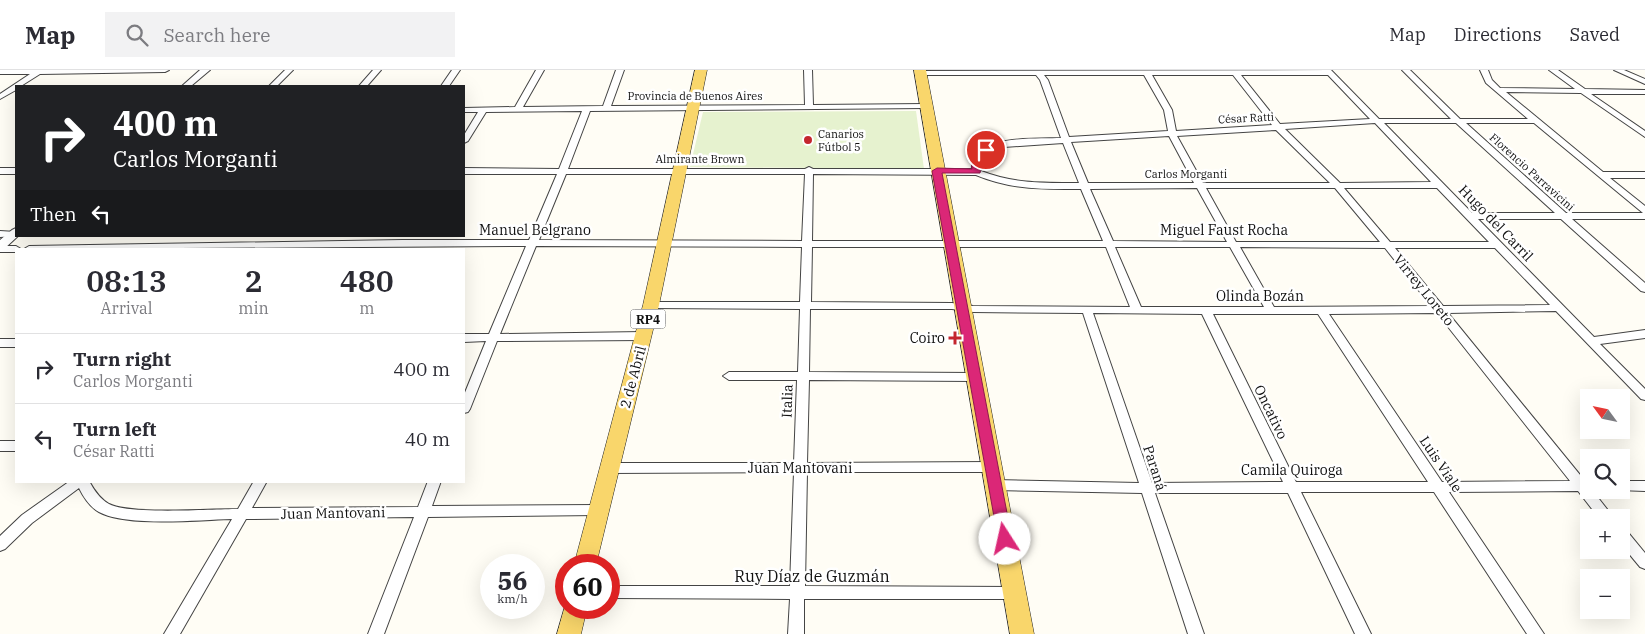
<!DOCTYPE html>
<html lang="en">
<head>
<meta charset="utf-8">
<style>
  :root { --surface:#fff; --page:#f2f2f3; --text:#2b2b33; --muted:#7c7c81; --line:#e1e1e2 }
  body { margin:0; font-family:"IBM Plex Serif",serif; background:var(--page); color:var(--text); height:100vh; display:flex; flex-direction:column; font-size:19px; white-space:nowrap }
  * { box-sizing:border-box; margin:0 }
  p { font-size:16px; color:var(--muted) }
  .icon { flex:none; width:28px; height:28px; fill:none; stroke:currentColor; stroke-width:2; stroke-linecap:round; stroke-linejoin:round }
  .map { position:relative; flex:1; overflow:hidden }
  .panel { position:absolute; left:15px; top:178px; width:450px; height:235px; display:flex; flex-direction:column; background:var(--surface); border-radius:0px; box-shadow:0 5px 20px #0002 }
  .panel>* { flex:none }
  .banner { position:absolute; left:15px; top:15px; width:450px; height:152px; border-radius:0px; box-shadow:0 5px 20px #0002; background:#202124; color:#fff; overflow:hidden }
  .needle { width:32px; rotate:303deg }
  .controls { position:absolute; left:1580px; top:319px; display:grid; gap:10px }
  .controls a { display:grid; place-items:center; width:50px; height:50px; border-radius:0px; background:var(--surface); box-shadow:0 5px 20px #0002; font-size:25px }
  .speed { position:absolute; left:480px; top:484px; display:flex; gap:10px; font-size:25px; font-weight:700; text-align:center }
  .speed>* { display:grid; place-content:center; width:65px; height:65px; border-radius:50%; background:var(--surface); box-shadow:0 5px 20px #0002; line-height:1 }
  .speed small { font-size:12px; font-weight:400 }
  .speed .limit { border:8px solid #d22; background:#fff; color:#111 }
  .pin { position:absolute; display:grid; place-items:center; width:42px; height:42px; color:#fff; margin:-21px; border:2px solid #fff; border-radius:50%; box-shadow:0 1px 5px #0007 }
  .me { position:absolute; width:55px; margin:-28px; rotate:350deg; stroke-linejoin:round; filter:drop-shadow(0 0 4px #0008) }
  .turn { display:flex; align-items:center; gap:18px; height:105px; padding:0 15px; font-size:22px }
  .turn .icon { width:65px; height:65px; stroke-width:2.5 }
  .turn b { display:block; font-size:35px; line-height:42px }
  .then { display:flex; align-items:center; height:48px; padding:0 15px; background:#0003; gap:10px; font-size:19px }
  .eta { display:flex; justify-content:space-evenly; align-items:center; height:85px; text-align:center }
  .eta b { font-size:30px; font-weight:600; line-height:35px }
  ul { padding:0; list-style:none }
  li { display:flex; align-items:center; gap:15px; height:70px; padding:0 15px; border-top:1px solid var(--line) }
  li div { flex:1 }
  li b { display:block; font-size:19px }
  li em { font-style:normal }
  header { display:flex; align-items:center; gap:30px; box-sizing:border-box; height:70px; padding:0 25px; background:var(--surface); border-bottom:1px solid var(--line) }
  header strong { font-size:24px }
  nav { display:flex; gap:28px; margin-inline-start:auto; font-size:18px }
  .search { width:350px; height:45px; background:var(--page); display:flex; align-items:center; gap:12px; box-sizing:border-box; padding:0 18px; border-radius:0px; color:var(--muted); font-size:19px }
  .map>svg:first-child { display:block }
  .pitch { fill:#e6f2cf }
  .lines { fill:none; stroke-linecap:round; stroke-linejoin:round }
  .minor-casing { stroke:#444; stroke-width:2 }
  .tertiary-casing { stroke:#444; stroke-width:2 }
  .primary-casing { stroke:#222; stroke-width:1 }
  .minor { fill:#fff; fill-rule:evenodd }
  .tertiary { fill:#fff; fill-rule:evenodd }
  .primary { fill:#f9d66b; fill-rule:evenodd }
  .route { fill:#db2777; stroke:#8e194d }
  .poi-dot { fill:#c4262e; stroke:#fff; stroke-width:2 }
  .labels { text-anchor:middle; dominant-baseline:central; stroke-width:5; stroke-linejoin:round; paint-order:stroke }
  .far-street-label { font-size:11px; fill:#111; stroke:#fff }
  .far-poi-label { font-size:11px; fill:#111; stroke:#fff; text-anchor:start }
  .shield { fill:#fff; stroke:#585858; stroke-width:1 }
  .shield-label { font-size:12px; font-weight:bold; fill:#111 }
  .street-label { font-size:14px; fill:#111; stroke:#fff }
  .poi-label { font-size:14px; fill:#111; stroke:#fff; text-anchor:end }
  .near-street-label { font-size:16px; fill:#111; stroke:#fff }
</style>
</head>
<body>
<header>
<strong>Map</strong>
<div class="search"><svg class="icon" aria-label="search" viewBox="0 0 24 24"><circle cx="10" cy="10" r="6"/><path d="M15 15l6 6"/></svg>Search here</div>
<nav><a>Map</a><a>Directions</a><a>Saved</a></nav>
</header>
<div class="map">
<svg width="1645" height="564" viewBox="0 0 1645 564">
  <rect width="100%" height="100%" fill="#fffdf5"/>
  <polygon class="pitch" points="916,41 924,99 690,97 703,42"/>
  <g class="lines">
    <defs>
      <g id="minor">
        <polygon points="0,0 169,0 165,2 40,4 21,16 16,16 16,20 0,29 0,24 30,4 0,4"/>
        <polygon points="285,0 293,0 277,16 269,16"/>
        <polygon points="373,0 381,0 367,16 359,16"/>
        <polygon points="452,0 460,0 449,16 441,16"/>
        <path d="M536,0H544L523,37L603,36L616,0H624L611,36L805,35L804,0H812L813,35L926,34L930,36L926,38L590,41L568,99H805L809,97L813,99H972C969,64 1038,69 1061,68L1040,10L1036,5H918V1H921L1331,0L1379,49H1451L1402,0H1410L1460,49H1528L1486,13L1480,0H1488L1492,10L1500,18L1575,19L1549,0H1558L1585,19L1645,20V24H1591L1645,61V67L1581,23L1506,22L1603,102H1645V108H1610L1645,136V149H1572L1645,213V222L1641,221L1561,149H1478L1594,267L1645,260V268L1600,274L1645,319V330L1641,329L1556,241L1448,243L1585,411H1589V420H1592L1614,448H1599L1578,421L1449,422L1544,564H1527L1434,422H1301L1371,564H1355L1288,423H1155L1204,564H1188L1142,423L995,420L990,419L988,415L990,411L995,410L1139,413L1083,243L973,242L952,239H810L809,302L975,303L981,307L975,311L809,310L807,393L992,392L997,394L998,397L997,400L992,402H807L805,516L1014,517L1019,519L1021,523L1019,527L1014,529H804V564H788L790,529L609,528V516H790L794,402L609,403L604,401L603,398L604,395L609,393H794L797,310H729L723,306L729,302H798L800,239L651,238L646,235L651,232H800L802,177L536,176L500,264L643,262L649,266L643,270L497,271L470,339L468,342L464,343V325L486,271L464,272V264H489L526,176L24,179L29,176L402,170H529L557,104H464V98L559,99L582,41L486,42L468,71L464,73V65L478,42H464V38L515,37ZM1044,5H1144L1164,40L1168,61L1069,67L1048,10ZM1152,5H1233L1272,55L1176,61L1172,40ZM1241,5H1328L1370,49L1280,54ZM1375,53L1431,112L1340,113L1285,59ZM1384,53H1456L1555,143H1472ZM1466,53H1534L1643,143H1566ZM1276,60L1330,113H1203L1177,66ZM1169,66L1194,113H1088L1071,72ZM1063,73L1079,113C1043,113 1015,114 981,101L983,86L990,81L1004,77ZM566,104H805L802,171L539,170ZM813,104L976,105C1012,120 1043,119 1081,119L1103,171H812ZM1197,118L1227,172L1113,171L1090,119ZM1206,118H1335L1380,172H1236ZM1344,118H1437L1489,172H1390ZM812,177H1106L1130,237L973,236L952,233L811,232ZM1115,177H1230L1264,237H1141ZM1240,177L1385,178L1431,236L1274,237ZM1395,178H1495L1550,235L1443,236ZM1093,243L1202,244L1283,412L1152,413ZM1437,243L1570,411L1442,412L1329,244ZM1213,244H1318L1428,412H1296Z"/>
        <polygon points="1614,0 1624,0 1645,9 1645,14"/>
        <rect x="0" y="98" width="16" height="6"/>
        <polygon points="0,161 16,162 17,166 0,167"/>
        <polygon points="0,176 16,176 21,179 16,179 16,182 0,182"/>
        <rect x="0" y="269" width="16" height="8"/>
        <rect x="0" y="371" width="16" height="10"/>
        <path d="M70,411H89C94,420 100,429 109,434C130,445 211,439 238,439L254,411H267L252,438L418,437L428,411H441L432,436L598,435L603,436L605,440L603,444L598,445L428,447L384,564H368L414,447L246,449L180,564H164L232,449C198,450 127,457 99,442C90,437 84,428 79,418L32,453L5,479L0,481V466L22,445Z"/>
        <polygon points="1621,411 1645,411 1645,421 1618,420 1621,420"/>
        <polygon points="1621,458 1626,460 1645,483 1645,499 1640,497 1621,474"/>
      </g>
      <g id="tertiary">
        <polygon points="200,0 210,0 191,16 182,16"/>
        <polygon points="16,158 16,166 18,166 4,179 0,180 0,170 12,160"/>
      </g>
      <g id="primary">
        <polygon points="695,0 707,0 659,235 596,495 574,495 643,235"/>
        <polygon points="914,0 926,0 1034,564 1010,564"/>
        <polygon points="566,532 566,538 587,538 581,564 557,564"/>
      </g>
    </defs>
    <use href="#minor" class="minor-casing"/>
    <use href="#tertiary" class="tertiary-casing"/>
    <use href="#primary" class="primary-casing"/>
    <use href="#minor" class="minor"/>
    <use href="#tertiary" class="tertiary"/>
    <use href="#primary" class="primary"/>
  </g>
  <path class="route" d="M983,78L990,80C977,94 984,88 980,103H942L1012,469L1010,473L1005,475L1000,473L998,469L932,101L937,98L972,99C970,89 976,84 983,78Z"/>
  <g class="poi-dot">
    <circle cx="808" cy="70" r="5"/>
    <path d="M952.5 260.5h5v5h5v5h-5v5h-5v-5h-5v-5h5z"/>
  </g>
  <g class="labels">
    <g class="far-street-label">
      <text x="695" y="26">Provincia de Buenos Aires</text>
      <text transform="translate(1246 48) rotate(-3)">César Ratti</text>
      <text x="700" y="89">Almirante Brown</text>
      <text transform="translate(1532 102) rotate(42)">Florencio Parravicini</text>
      <text x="1186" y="104">Carlos Morganti</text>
    </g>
    <g class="far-poi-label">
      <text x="818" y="64">Canarios<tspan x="818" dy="13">Fútbol 5</tspan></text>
    </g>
    <rect class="shield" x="630.5" y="239.5" width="35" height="19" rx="4"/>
    <g class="shield-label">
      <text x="648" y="249">RP4</text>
    </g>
    <g class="street-label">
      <text transform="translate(1496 153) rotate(46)">Hugo del Carril</text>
      <text x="535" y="160">Manuel Belgrano</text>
      <text x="1224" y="160">Miguel Faust Rocha</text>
      <text transform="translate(1424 220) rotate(51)">Virrey Loreto</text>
      <text x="1260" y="226">Olinda Bozán</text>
      <text transform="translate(633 307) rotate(-75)">2 de Abril</text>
      <text transform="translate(787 331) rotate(-88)">Italia</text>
      <text transform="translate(1271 342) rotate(64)">Oncativo</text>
      <text transform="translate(1441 394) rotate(56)">Luis Viale</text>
      <text x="800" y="398">Juan Mantovani</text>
      <text transform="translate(1155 398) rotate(72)">Paraná</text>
      <text x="1292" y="400">Camila Quiroga</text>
      <text transform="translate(333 443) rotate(-1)">Juan Mantovani</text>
    </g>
    <g class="poi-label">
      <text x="945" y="268">Coiro</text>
    </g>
    <g class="near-street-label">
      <text x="812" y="506">Ruy Díaz de Guzmán</text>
    </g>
  </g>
</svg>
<div class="controls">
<a><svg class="needle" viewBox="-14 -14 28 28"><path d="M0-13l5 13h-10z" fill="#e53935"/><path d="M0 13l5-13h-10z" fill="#7c7c81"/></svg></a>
<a><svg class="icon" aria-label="search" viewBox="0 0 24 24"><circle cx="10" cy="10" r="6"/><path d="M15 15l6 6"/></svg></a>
<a>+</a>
<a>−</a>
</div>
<div class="speed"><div>56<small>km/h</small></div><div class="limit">60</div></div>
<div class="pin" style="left:986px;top:80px;background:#d93025"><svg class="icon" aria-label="arrive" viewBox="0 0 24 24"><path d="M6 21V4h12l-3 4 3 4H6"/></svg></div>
<svg class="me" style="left:1005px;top:469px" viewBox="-20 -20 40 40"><circle r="19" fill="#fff"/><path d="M0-13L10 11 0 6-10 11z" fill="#db2777"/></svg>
<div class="banner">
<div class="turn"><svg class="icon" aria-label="right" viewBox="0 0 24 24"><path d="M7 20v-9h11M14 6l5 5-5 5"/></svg><div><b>400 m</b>Carlos Morganti</div></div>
<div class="then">Then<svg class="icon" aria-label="left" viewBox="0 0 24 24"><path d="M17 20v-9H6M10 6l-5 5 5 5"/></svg></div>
</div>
<section class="panel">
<div class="eta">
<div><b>08:13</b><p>Arrival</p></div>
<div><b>2</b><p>min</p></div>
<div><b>480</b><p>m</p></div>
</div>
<ul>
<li><svg class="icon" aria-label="right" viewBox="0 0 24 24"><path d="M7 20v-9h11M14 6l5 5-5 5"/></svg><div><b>Turn right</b><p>Carlos Morganti</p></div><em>400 m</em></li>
<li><svg class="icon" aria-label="left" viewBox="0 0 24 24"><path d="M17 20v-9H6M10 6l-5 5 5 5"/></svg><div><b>Turn left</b><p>César Ratti</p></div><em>40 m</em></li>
</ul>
</section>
</div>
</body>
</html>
